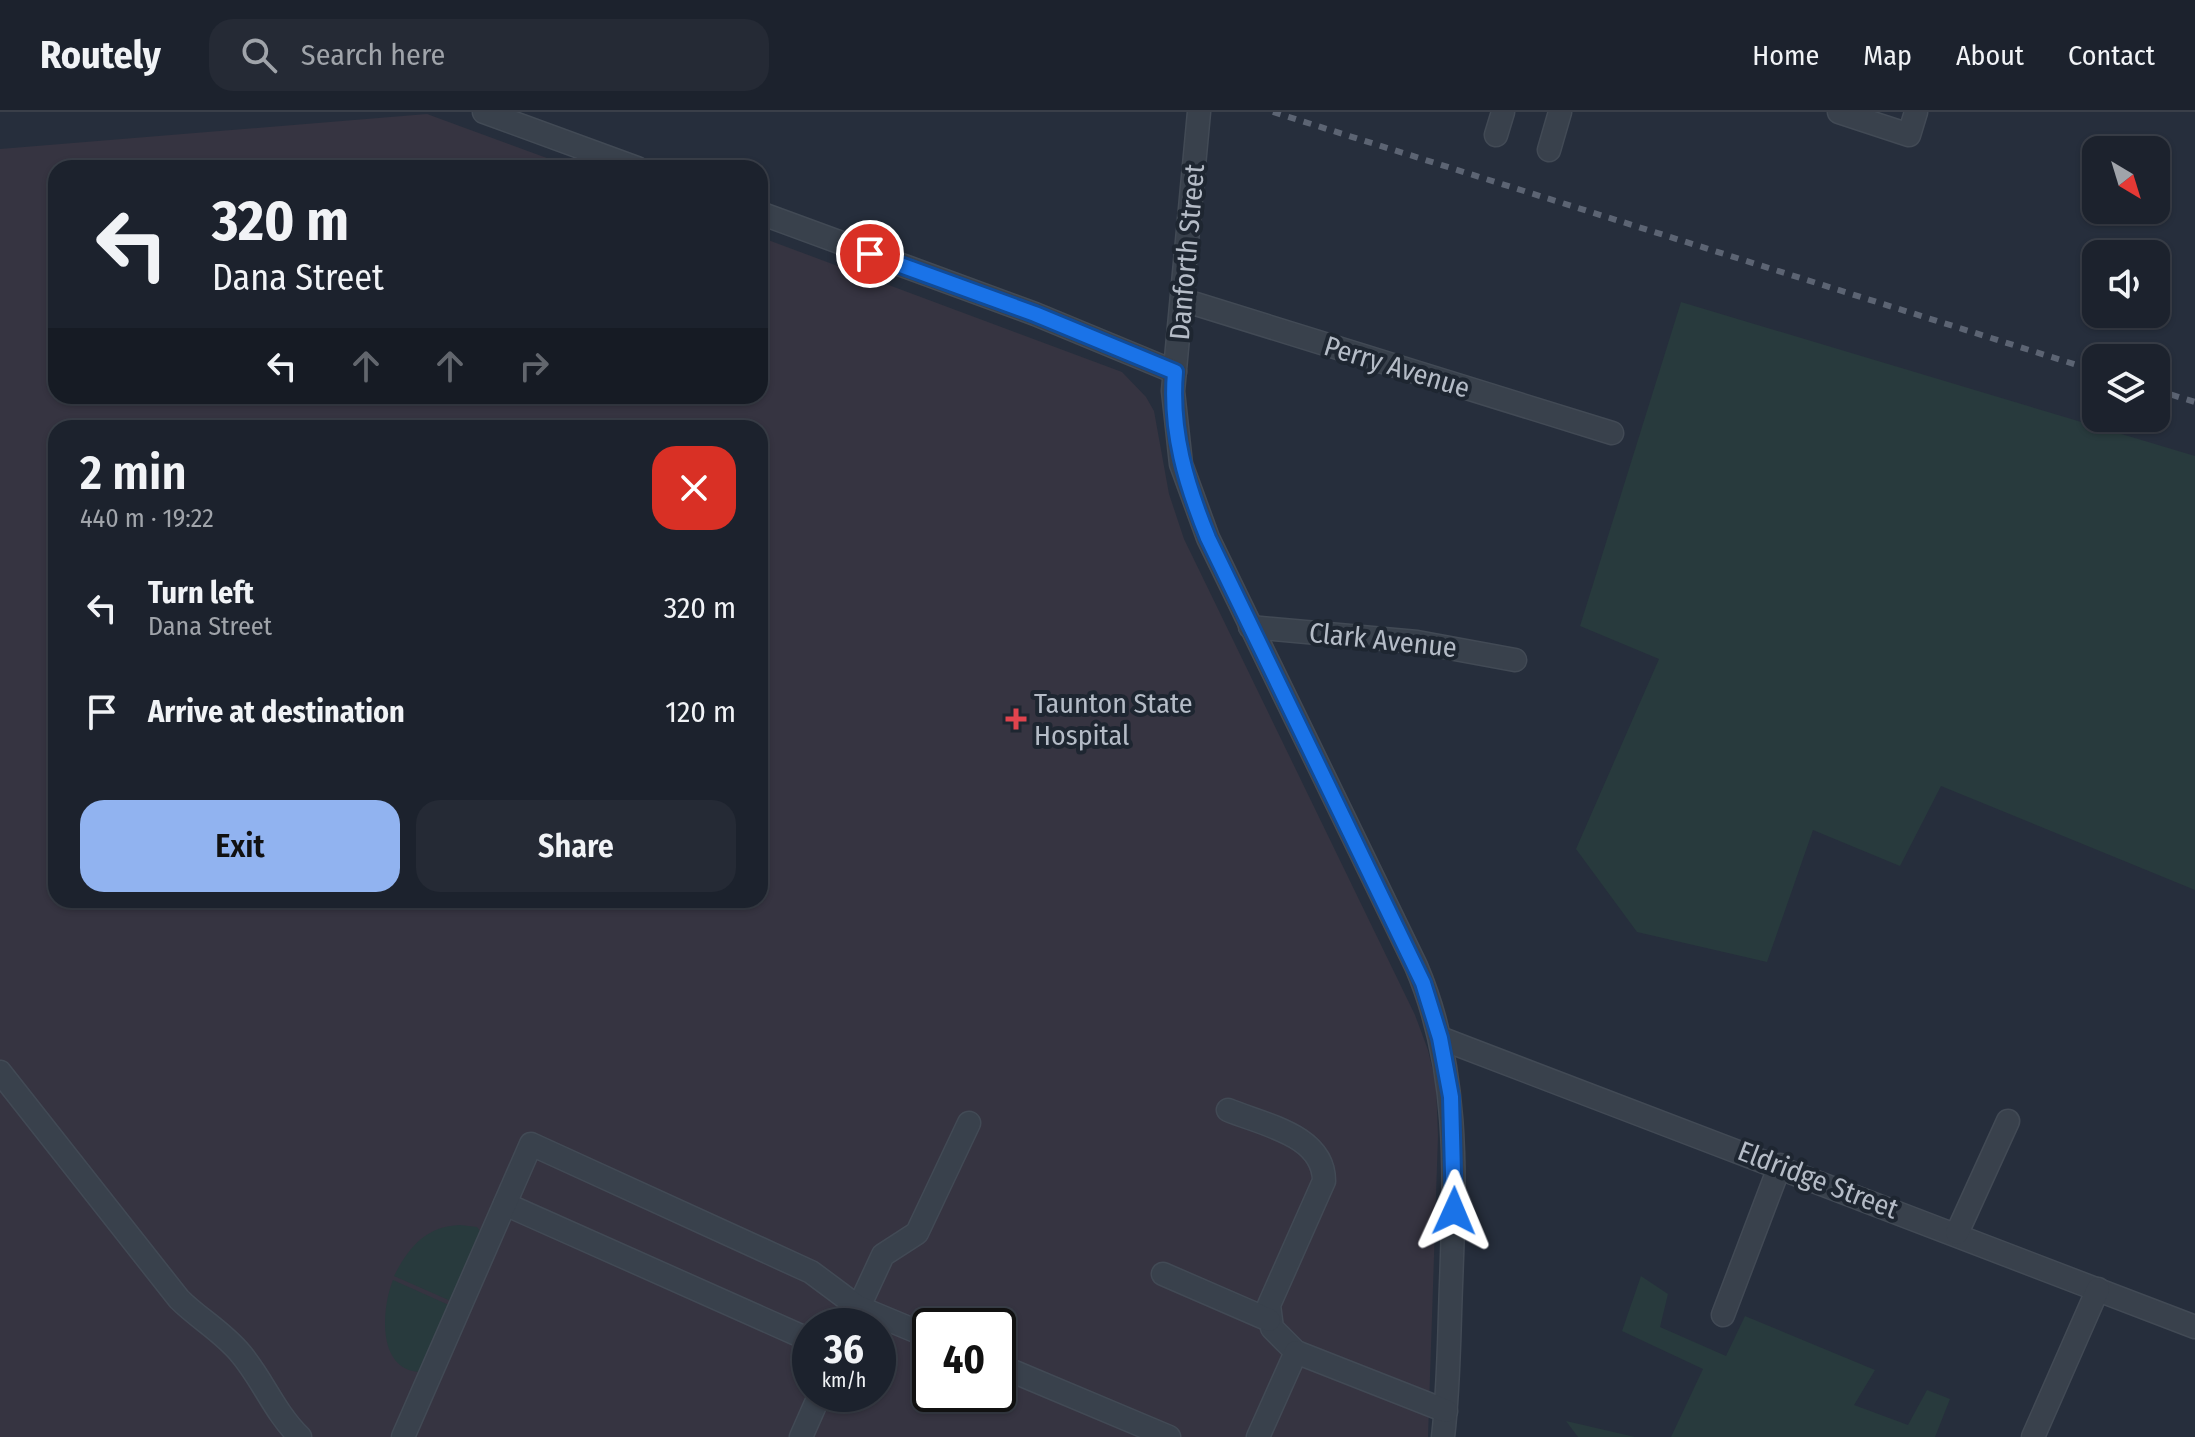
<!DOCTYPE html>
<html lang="en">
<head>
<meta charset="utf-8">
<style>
  :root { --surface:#1c222d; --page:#252a35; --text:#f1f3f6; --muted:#a0a4aa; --line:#3a3f49; --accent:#91b3f0 }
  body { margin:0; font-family:"Fira Sans Condensed",sans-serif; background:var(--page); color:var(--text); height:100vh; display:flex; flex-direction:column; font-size:30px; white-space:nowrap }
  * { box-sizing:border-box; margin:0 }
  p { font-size:26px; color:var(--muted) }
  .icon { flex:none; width:44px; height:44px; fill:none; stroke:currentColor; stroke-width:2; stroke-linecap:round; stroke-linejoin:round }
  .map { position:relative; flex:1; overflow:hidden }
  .side { position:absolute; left:48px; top:308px; width:720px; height:488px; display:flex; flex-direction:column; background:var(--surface); border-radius:24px; box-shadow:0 2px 6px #0004,0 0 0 2px var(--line) }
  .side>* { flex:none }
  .guide { position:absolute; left:48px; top:48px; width:720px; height:244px; border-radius:24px; box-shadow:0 2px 6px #0004,0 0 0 2px var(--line); background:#1c222d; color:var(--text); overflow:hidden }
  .needle { width:52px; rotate:142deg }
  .tools { position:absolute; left:2082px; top:24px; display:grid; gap:16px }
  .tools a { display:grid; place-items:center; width:88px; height:88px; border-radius:16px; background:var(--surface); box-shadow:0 2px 6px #0004,0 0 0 2px var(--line); font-size:40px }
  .speed { position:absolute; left:792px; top:1196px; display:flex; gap:16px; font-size:40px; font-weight:700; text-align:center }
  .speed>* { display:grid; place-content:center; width:104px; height:104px; border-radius:50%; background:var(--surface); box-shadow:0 2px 6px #0004,0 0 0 2px var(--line); line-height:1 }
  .speed small { font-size:20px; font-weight:400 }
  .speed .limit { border:4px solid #111; border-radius:12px; background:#fff; color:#111 }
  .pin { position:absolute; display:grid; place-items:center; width:68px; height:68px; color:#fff; margin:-34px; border:4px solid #fff; border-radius:50%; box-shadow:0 2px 8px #0007 }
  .me { position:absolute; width:88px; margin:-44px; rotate:1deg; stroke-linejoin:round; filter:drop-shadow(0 0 6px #0008) }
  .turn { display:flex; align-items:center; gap:28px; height:168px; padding:0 32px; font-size:36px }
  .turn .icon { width:104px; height:104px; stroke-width:2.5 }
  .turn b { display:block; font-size:56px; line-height:68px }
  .lanes { display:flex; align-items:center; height:76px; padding:0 32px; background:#0003; justify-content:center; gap:40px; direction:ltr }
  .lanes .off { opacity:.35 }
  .round { display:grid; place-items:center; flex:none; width:84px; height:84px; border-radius:24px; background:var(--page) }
  .overview { display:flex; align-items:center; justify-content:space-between; height:136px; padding:0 32px }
  h1 { font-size:48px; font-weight:600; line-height:60px }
  .primary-button { display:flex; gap:16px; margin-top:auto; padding:16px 32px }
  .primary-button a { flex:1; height:92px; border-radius:24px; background:var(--accent); color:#111; font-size:32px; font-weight:600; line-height:92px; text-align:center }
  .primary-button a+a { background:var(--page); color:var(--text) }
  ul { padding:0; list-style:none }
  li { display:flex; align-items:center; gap:24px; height:104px; padding:0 32px }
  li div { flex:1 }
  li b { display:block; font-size:30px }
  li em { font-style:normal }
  header { display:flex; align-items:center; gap:48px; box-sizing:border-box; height:112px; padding:0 40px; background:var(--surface); border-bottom:2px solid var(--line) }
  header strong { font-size:38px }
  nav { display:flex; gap:44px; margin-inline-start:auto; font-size:28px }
  .search { width:560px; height:72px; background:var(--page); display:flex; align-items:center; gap:20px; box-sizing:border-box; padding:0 28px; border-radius:24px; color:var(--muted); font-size:30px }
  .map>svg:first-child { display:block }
  .medical { fill:#363441; fill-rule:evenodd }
  .green { fill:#283a3d }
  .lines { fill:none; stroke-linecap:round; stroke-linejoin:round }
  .minor-casing { stroke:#424a55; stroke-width:25 }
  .minor { stroke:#39414c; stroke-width:22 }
  .rail { stroke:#5c6473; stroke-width:6; stroke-dasharray:8 8; stroke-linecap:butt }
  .route-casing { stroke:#114b97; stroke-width:20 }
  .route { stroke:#1a73e8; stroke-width:14 }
  .health-dot { fill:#e0444e; stroke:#1e2631; stroke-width:3 }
  .labels { text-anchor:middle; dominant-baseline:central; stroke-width:8; stroke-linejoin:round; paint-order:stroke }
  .street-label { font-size:28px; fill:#b5bcc7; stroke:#1e2631 }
  .poi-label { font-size:28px; fill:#b5bcc7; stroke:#1e2631; text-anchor:start }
</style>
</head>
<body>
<header>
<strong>Routely</strong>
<div class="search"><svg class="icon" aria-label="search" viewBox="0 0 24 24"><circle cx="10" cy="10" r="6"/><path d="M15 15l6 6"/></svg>Search here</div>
<nav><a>Home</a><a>Map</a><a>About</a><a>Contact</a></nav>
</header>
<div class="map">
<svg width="2195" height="1325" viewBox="0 0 2195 1325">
  <rect width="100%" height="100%" fill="#262e3c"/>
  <path class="medical" d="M427,2L574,56H56V284H760V125L1122,260L1146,285L1154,299L1169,382L1184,427L1415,903L1428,938L1436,972L1438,1024L1428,1325H0V37ZM56,316H760V788H56ZM810,1214H878V1282H810ZM930,1214H998V1282H930Z"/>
  <g class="green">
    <polygon points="1681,190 2195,344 2195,778 1941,674 1900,754 1813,718 1767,850 1637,820 1576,737 1659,547 1580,514"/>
    <path d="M460,1113L477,1115L481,1120L453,1190L394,1164C408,1136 426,1114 460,1113Z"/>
    <polygon points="1641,1164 1668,1182 1660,1215 1726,1244 1745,1204 1875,1258 1854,1293 1908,1313 1927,1278 1950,1287 1935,1325 1671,1325 1703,1257 1622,1219"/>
    <path d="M393,1168L451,1194L419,1260C376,1257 382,1195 393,1168Z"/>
    <polygon points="1566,1309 1635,1325 1578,1325"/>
  </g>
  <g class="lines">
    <defs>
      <g id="minor">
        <polyline points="484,0 637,56"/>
        <path d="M1199,0L1173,279L1181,352L1208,426L1416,854C1460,956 1455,1064 1451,1173C1449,1223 1449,1275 1443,1325"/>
        <polyline points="1839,0 1909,23 1916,0"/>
        <polyline points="1496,23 1503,0"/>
        <polyline points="1549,38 1560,0"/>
        <polyline points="760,101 1035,202 1175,260"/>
        <polyline points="1183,188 1612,321"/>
        <polyline points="1250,515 1417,530 1515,548"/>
        <polyline points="1440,926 2195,1215"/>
        <path d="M0,960L179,1187C199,1207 223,1220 241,1242C263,1268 275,1301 300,1325"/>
        <path d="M1228,998C1264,1013 1324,1023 1324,1069L1269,1193L1272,1216L1296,1240"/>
        <polyline points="505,1092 810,1228"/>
        <polyline points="1957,1121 2008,1009"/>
        <polyline points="1163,1162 1269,1208"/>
        <polyline points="1723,1203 1780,1053"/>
        <polyline points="850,1214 883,1143 917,1121 969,1011"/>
        <polyline points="998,1253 1169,1325"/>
        <polyline points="403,1325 531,1032 811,1160 858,1195 930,1225"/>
        <polyline points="801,1325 820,1282"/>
        <polyline points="1258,1325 1296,1240 1446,1299"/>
        <polyline points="2033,1325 2098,1177"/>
      </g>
    </defs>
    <use href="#minor" class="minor-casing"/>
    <use href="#minor" class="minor"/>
    <g class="rail">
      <polyline points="1273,0 2096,259"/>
      <polyline points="2156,278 2195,290"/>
    </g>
  </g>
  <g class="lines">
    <defs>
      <path id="route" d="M870,142L1035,202L1175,260C1170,319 1186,372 1208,426L1423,871L1440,926L1451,985L1454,1099"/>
    </defs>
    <use href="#route" class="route-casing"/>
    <use href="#route" class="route"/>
  </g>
  <path class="health-dot" d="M1012 595h8v8h8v8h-8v8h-8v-8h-8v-8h8z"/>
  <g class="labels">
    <g class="street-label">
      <text transform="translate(1187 140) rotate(-85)">Danforth Street</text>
      <text transform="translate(1397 255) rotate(17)">Perry Avenue</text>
      <text transform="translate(1383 528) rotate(6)">Clark Avenue</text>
      <text transform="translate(1818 1068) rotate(21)">Eldridge Street</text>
    </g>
    <g class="poi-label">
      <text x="1034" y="591">Taunton State<tspan x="1034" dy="32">Hospital</tspan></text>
    </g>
  </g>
</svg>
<div class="tools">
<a><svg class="needle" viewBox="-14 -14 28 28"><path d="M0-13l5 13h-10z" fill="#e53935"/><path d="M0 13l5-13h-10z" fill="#a0a4aa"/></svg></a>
<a><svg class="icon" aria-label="sound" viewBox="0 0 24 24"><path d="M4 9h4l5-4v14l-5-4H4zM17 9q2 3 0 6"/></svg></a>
<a><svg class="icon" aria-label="layers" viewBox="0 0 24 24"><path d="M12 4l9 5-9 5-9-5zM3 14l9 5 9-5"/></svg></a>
</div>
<div class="speed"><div>36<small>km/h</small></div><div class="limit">40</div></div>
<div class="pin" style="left:870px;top:142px;background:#d93025"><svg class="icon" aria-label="arrive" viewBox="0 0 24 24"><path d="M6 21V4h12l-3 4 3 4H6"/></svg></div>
<svg class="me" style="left:1454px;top:1099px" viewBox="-20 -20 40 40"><path d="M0-17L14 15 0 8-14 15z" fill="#1a73e8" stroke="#fff" stroke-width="4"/></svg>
<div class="guide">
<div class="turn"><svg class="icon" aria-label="left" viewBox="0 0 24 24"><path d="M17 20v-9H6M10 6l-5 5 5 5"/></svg><div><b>320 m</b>Dana Street</div></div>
<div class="lanes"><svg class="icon" aria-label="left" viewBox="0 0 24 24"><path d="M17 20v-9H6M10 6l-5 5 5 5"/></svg><svg class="icon off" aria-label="ahead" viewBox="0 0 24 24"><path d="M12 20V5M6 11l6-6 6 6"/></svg><svg class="icon off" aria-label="ahead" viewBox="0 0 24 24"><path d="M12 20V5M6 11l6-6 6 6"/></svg><svg class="icon off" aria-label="right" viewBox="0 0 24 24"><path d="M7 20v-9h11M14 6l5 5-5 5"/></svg></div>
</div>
<section class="side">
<div class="overview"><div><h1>2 min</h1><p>440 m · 19:22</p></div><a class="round" style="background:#d93025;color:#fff"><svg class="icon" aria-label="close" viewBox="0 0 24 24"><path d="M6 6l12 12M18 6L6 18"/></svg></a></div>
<ul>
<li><svg class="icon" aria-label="left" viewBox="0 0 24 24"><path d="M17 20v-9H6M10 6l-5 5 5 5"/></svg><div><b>Turn left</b><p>Dana Street</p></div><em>320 m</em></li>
<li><svg class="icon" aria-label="arrive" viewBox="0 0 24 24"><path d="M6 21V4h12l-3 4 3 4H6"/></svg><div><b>Arrive at destination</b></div><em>120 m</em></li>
</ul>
<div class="primary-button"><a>Exit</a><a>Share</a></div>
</section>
</div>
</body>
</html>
